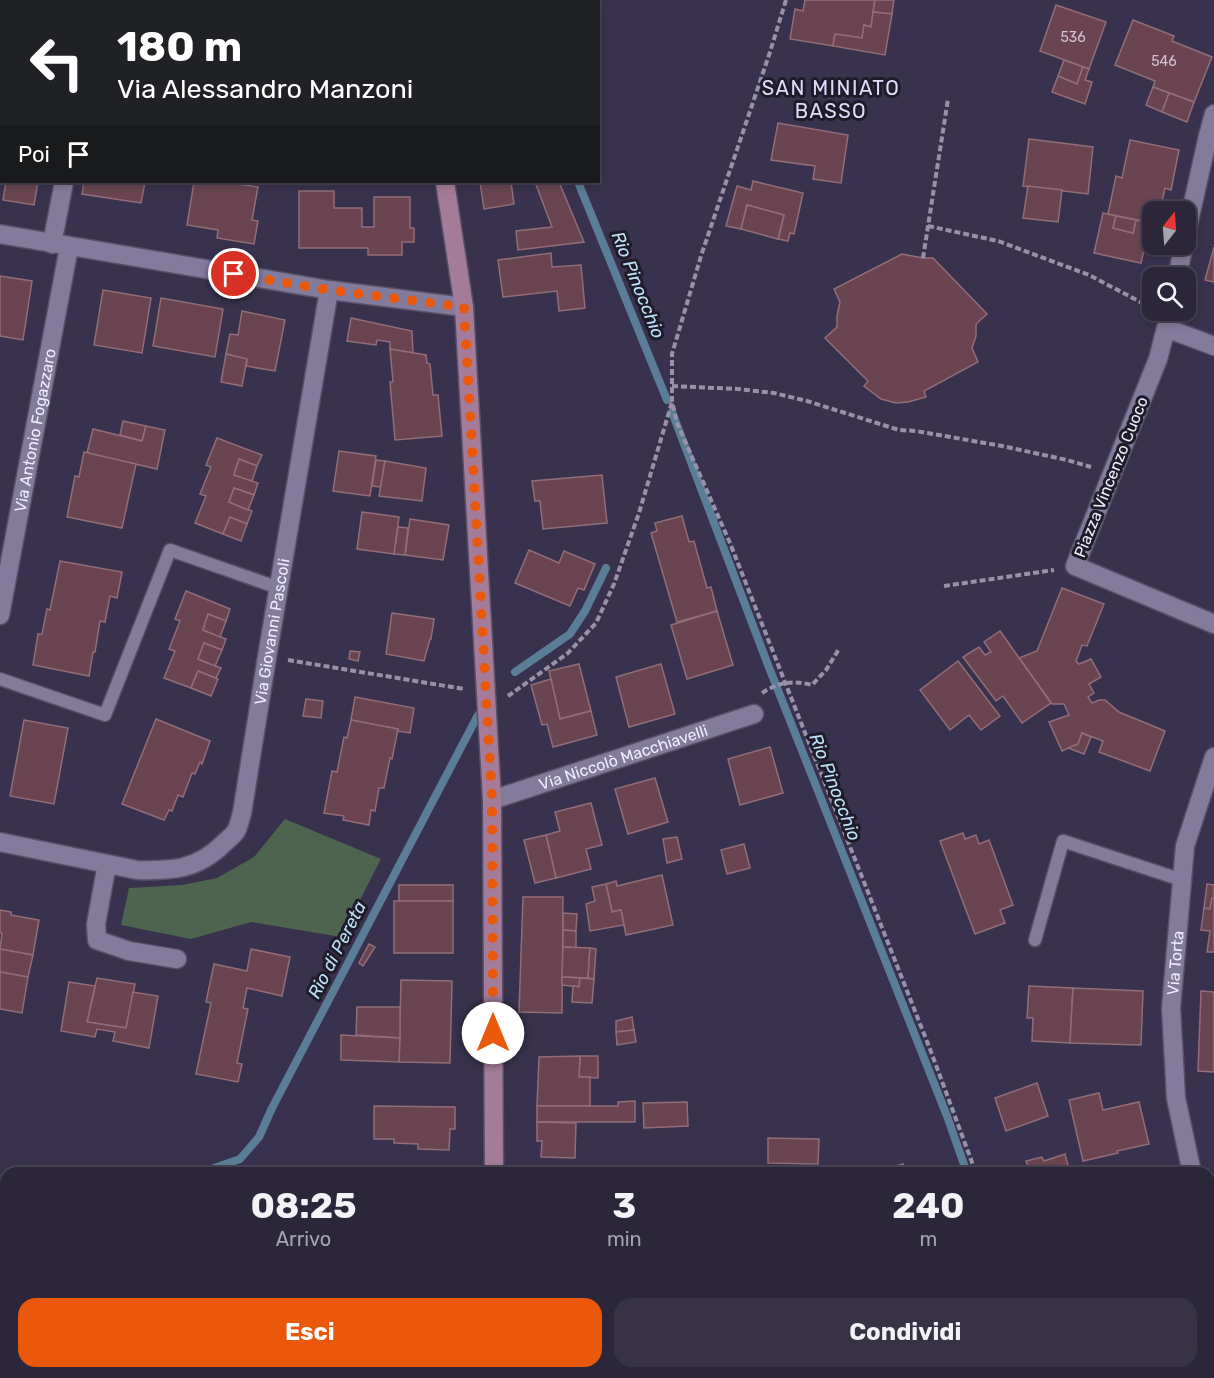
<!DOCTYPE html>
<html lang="it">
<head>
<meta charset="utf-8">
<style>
  :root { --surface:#2b263a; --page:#373245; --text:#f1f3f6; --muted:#a6a5af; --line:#474354; --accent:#ea580c }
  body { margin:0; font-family:Rubik,sans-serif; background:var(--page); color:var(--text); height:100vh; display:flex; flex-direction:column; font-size:22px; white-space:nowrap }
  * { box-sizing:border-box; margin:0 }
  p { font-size:20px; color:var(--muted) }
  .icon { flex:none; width:33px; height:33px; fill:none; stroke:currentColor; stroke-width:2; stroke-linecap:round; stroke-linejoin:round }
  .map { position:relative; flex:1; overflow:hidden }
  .sheet { position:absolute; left:0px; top:1167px; width:1215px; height:212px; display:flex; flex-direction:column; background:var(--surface); border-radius:18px 18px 0 0; box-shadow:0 3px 9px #0003,0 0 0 2px var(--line) }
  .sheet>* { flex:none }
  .top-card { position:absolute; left:0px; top:0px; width:600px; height:183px; box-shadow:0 3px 9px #0003,0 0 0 2px var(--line); background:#202124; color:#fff; overflow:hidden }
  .needle { width:39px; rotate:17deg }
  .fabs { position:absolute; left:1142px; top:201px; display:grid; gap:12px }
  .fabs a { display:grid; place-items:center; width:54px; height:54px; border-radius:12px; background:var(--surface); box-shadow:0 3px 9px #0003,0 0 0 2px var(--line); font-size:30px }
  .pin { position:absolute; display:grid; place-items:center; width:51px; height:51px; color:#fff; margin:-26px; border:3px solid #fff; border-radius:50%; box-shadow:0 2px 6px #0007 }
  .me { position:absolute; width:66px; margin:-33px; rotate:0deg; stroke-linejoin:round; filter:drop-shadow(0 0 4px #0008) }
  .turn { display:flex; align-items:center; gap:21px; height:126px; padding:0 18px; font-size:27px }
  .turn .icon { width:78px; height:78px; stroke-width:2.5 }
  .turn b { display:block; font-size:42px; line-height:51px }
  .then { display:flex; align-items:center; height:57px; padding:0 18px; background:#0003; gap:12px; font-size:22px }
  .eta { display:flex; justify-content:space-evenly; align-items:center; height:102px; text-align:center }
  .eta b { font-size:36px; font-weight:700; line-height:42px }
  .primary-button { display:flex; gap:12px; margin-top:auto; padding:12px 18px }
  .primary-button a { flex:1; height:69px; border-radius:18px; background:var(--accent); color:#fff; font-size:24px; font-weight:700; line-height:69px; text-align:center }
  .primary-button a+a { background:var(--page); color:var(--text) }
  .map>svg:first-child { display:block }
  .green { fill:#4d644f }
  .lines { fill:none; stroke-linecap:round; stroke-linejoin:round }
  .stream { stroke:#5a7e96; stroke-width:8 }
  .building { fill:#6a4451; stroke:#926d79; stroke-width:1.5 }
  .service-casing { stroke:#575068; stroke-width:15 }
  .minor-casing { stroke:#575068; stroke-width:21 }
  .secondary-casing { stroke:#575068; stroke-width:21 }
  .path { stroke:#9892a9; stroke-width:4; stroke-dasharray:6 3; stroke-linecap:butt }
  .service { stroke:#837b9c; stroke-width:12 }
  .minor { stroke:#837b9c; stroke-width:18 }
  .secondary { stroke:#a47b98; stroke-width:18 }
  .route { stroke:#ea580c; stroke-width:10; stroke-dasharray:0 18 }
  .labels { text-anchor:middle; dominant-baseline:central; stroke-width:6; stroke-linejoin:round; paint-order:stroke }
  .number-label { font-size:14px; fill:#cec2d3 }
  .street-label { font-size:16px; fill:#f0ecfe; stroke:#1f1c29 }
  .water-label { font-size:18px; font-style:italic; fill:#bde1fa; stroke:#1f1c29 }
  .quarter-label { font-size:20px; letter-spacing:1.5px; fill:#e2dafe; stroke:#1f1c29 }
</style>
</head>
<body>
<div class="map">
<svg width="1214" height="1378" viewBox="0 0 1214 1378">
  <rect width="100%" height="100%" fill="#39324e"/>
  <polygon class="green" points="285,819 381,859 341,937 251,922 191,939 121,925 129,888 182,885 217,878 254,857"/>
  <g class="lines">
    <g class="stream">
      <polyline points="578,182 667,400"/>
      <polyline points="672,412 768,665 947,1116 967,1173"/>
      <polyline points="515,672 570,634 585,611 606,568"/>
      <polyline points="200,1173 240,1159 259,1137 272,1108 478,715"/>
      <polyline points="0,1336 6,1339"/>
      <polyline points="53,1372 60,1378"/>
      <polyline points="1039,1372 1041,1378"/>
      <polyline points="70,1378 71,1372"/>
    </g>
  </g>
  <g class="building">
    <polygon points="0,0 38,0 37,2 2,2 2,29 0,29"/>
    <polygon points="315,0 364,0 364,2 309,2"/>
    <polygon points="805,0 875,0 871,27 864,25 862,38 835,34 833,46 790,39 795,9 803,11"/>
    <polygon points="875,0 894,0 892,14 873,12"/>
    <polygon points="1056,5 1106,22 1089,69 1040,51"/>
    <polygon points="873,12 892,14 885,55 833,46 835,34 862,38 864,25 871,27"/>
    <polygon points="1133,20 1174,36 1172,41 1212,57 1194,102 1153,87 1155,81 1115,65"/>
    <rect x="0" y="29" width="2" height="44"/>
    <polygon points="1064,60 1083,67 1077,84 1058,76"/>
    <polygon points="1083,67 1089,69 1085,80 1092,82 1085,104 1052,92 1058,76 1077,84"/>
    <polygon points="1153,87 1169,93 1162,112 1146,105"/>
    <polygon points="1169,93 1194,102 1187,122 1162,112"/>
    <polygon points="778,123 848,135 841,183 813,179 815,166 771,160"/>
    <polygon points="1029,139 1093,147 1088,194 1023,186"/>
    <polygon points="1130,140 1179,150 1171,190 1165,188 1160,212 1152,212 1152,223 1108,214 1116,176 1122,178"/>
    <polygon points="753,181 803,193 794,234 790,233 788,241 778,239 784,215 747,205 741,229 726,226 737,186 751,190"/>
    <polygon points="6,182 38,182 34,205 3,200"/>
    <polygon points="84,182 145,182 141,203 82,194"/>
    <polygon points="194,182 224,182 258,187 252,220 258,221 254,244 217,238 218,230 187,225"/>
    <polygon points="480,182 511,182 514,204 484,209"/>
    <polygon points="535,182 559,182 584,242 518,250 516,231 552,227"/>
    <polygon points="1028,186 1062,190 1058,222 1023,218"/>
    <polygon points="299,191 334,191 334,208 362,208 362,227 374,227 374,197 410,197 410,228 414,228 414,242 402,242 402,255 368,255 368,248 299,248"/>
    <polygon points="747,205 784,215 778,239 741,229"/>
    <polygon points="1103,213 1116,216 1113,228 1133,233 1136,220 1150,223 1141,263 1094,253"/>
    <polygon points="1116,216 1136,220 1133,233 1113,228"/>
    <polygon points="1214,247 1214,282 1205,280"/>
    <polygon points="551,253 552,267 581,265 585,308 559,311 557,291 503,297 498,260"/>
    <polygon points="902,254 923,258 933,258 987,314 976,324 976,336 972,348 978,362 924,391 926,397 908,402 896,403 881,399 864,386 868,381 825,338 837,327 837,316 840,302 834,289"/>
    <polygon points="0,276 32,281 23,340 0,336"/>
    <polygon points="103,290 151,298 142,353 94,345"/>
    <polygon points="161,298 223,309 215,357 153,346"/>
    <polygon points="242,311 285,320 275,371 246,366 247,359 226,354 230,334 238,335"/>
    <polygon points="351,318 412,331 413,353 390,349 390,342 377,340 376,345 347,341"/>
    <polygon points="390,349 426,355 427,363 430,364 433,395 438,395 442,436 395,440 390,382 393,382"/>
    <polygon points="226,354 247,359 242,386 221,382"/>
    <polygon points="123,421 146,426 142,441 120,435"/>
    <polygon points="146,426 165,430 157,469 87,453 93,429 142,441"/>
    <polygon points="217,438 262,455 257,466 239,459 234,475 258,483 254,495 234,488 229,502 252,511 247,524 230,517 223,534 195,523 206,496 200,494 211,467 206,465"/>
    <polygon points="339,451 376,456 370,496 333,491"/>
    <polygon points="84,452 136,464 122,528 67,517 75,476 79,477"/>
    <polygon points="239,459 257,466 252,481 234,475"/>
    <polygon points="376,460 385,461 381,487 372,486"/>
    <polygon points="385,461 426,468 422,501 379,496"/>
    <polygon points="602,475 607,523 543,529 540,501 535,501 532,481"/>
    <polygon points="234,488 254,495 248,510 229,502"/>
    <polygon points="362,512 399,517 394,554 357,549"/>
    <polygon points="682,516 689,542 694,541 707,588 711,587 717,611 677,622 651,533 657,531 655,523"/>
    <polygon points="230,517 247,524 241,541 223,534"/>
    <polygon points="410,519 449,525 443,560 405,555"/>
    <polygon points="398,527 408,528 405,555 394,554"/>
    <polygon points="529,550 559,563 564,551 595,564 584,590 578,588 570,606 515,583"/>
    <polygon points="60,561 122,572 117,598 110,596 105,622 100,621 95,652 93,652 89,676 33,665 38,634 42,634 47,609 50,610"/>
    <polygon points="1062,588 1104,604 1087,646 1082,645 1076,661 1079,664 1091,659 1101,677 1089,684 1094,693 1088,697 1092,703 1099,700 1105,700 1119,712 1165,731 1150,771 1099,752 1103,741 1082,733 1078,744 1062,751 1049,722 1069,715 1064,704 1052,704 1019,658 1037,651"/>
    <polygon points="186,591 230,609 226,621 208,614 203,630 226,639 222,650 204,643 198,659 221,668 216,678 198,671 191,688 164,678 175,651 169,649 180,621 175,619"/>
    <polygon points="717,611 733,665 687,679 671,625"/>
    <polygon points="392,613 434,619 431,639 430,639 424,661 386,654"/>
    <polygon points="208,614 226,621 220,637 203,630"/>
    <polygon points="1000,631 1051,703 1022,723 1003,696 996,701 963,657 979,647 985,655 991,652 984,642"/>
    <polygon points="204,643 222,650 215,666 198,659"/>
    <polygon points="350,651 360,652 358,661 349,659"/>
    <polygon points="958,661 1000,716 981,730 969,715 950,730 920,690"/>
    <polygon points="579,664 591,711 560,719 549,671"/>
    <polygon points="661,664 675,714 629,727 616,677"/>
    <polygon points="198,671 218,679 211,696 191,688"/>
    <polygon points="551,679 560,719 591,711 597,735 553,747 547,724 542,725 531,685"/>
    <polygon points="355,697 414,708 410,733 397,731 398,729 351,720"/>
    <polygon points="306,699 323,701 321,718 303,716"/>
    <polygon points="156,719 210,741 202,764 200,762 195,774 192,773 183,797 178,795 172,811 169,810 164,820 122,804"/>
    <polygon points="24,720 68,728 54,804 10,796"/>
    <polygon points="351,720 398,729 392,759 390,758 384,788 379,788 375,811 371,810 369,825 343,820 344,816 324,813 332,771 337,772 344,737 347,738"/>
    <polygon points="1082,733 1091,737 1084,754 1068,748 1078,744"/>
    <polygon points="770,747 783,793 740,805 728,759"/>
    <polygon points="655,778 668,822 628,834 615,789"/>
    <polygon points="591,803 602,845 586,849 591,869 556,878 546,835 560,831 555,812"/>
    <polygon points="963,833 965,839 976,835 979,844 989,840 1013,905 1000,910 1005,923 975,934 940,841"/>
    <polygon points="546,835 556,878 535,883 524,840"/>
    <polygon points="677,837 682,859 667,863 663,839"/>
    <polygon points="744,844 750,868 727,874 721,850"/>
    <polygon points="662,875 673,925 626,935 621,910 612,912 606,884 616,881 617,886"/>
    <polygon points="606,884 612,912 621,910 624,925 590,931 586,904 595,901 592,887"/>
    <polygon points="1207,884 1214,885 1214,898 1212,898 1210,909 1204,908"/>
    <rect x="399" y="885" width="54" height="16"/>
    <polygon points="523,897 563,897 562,1013 519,1012"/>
    <polygon points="1212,898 1214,898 1214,952 1207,952 1210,931 1201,930 1204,908 1210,909"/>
    <rect x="394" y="901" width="59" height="52"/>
    <polygon points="0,910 11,912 11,915 39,920 33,955 0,949 2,933 0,933"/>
    <polygon points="563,913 577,914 576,931 563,930"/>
    <polygon points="563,930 576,931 576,948 563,947"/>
    <polygon points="369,944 375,947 363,966 359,963"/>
    <polygon points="563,947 590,948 588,978 562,977"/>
    <polygon points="590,948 596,949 594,979 588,978"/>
    <polygon points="0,949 33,955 28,977 0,972"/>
    <polygon points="251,949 290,957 282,996 247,988 243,1008 248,1009 237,1063 242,1064 238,1082 196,1074 211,1003 206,1002 214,964 247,971"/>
    <polygon points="0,972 28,977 22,1013 0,1009"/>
    <polygon points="562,977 580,978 579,987 562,985"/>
    <polygon points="97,978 135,984 126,1028 87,1022"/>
    <polygon points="580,978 594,979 592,1003 572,1002 573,986 579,987"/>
    <polygon points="401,980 452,981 450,1063 399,1062"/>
    <polygon points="69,982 95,986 87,1022 126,1028 133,992 158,996 149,1048 113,1041 115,1032 97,1029 95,1037 61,1031"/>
    <polygon points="1029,986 1073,988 1070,1043 1032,1041 1033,1018 1027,1018"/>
    <polygon points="1073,988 1143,991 1141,1045 1070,1043"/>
    <polygon points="1201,991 1214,992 1214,1072 1198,1071"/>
    <polygon points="357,1007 400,1007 400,1038 356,1035"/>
    <polygon points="632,1017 634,1030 616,1032 616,1021"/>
    <polygon points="634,1030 636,1042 617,1045 616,1032"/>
    <polygon points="341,1035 400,1038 399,1062 341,1060"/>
    <polygon points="580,1056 598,1056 598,1078 579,1077"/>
    <polygon points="580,1056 579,1077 590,1077 590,1106 537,1106 539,1057"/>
    <polygon points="1037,1083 1048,1116 1006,1131 995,1098"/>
    <polygon points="1099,1093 1103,1110 1139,1102 1149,1144 1117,1151 1118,1153 1083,1161 1069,1100"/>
    <polygon points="635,1101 635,1122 537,1122 537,1106 618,1106 618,1102"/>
    <polygon points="687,1102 688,1126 644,1128 643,1103"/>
    <polygon points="374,1106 455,1107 455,1129 450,1129 449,1150 418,1149 418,1144 394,1143 394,1139 374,1139"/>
    <polygon points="537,1122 576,1123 575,1158 541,1157 542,1141 537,1141"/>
    <polygon points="768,1138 819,1139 818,1164 768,1163"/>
    <polygon points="1065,1154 1070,1173 1030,1173 1026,1161 1042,1157 1044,1161"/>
    <polygon points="903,1164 906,1173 873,1173"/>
    <polygon points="681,1167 681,1173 638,1173 638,1168"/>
    <polygon points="1212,1323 1214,1329 1214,1373 1202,1378 1181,1378 1179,1372 1209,1372 1209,1324"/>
    <rect x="360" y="1372" width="33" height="6"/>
    <polygon points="360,1372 360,1378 319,1373 318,1378 310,1378 272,1373"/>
    <polygon points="393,1372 408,1372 407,1378 393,1378"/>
    <polygon points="1144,1372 1159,1372 1161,1378 1146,1378"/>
  </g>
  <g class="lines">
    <defs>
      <g id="service">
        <polyline points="0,679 105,715 170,550 279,588"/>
        <polyline points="1035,940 1063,841 1182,880"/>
      </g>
      <g id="minor">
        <polyline points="0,234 329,290 464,307"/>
        <polyline points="1185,239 1208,136 1214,114"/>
        <polyline points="52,244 64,182"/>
        <polyline points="1177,278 1184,244"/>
        <polyline points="1214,346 1166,328 1158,359 1075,566 1214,624"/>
        <path id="s1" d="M0,615L69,247"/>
        <path id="s2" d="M492,800L754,714"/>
        <path id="s3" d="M0,842L137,870C171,871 197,870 223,844C227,840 233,836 236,831C239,826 240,819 242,813L267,657L329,290"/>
        <polyline points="107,864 96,924 97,940 129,951 177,959"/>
        <path id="s4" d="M1192,1173L1176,1098L1171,1008L1185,846L1214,757"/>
        <polyline points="1209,1233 1214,1250"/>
      </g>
      <g id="secondary">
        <polyline points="402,0 403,2"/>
        <polyline points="445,182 464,307 492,800 494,1173"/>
        <polyline points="474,1378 475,1372"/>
      </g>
    </defs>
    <use href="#service" class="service-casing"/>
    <use href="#minor" class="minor-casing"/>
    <use href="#secondary" class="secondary-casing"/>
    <g class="path">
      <polyline points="786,0 770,52 701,256 672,354 672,401 677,423 730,543 930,1049 976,1173"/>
      <polyline points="928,226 998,241 1089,275 1152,308"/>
      <polyline points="923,258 948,99"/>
      <polyline points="672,386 738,389 774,393 807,401 899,430 916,431 1002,446 1067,460 1091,467"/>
      <polyline points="944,586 1054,570"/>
      <polyline points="288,660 464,689"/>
      <path d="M762,693C779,682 792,680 812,685L826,670L839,649"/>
      <polyline points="508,696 568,653 596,623 614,584 639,513 672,402"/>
      <polyline points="0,1348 6,1352"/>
      <polyline points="30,1372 34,1378"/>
      <polyline points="1018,1372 1020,1378"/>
      <polyline points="1050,1372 1052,1378"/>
    </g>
    <use href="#service" class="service"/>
    <use href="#minor" class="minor"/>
    <use href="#secondary" class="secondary"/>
  </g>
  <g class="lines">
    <polyline class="route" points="234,274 329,290 464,307 492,800 493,1033"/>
  </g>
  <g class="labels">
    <g class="number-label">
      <text x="1073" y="37">536</text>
      <text x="1164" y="61">546</text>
    </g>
    <g class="street-label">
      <text stroke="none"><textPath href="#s1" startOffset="188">Via Antonio Fogazzaro</textPath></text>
      <text transform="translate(1111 477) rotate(-68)">Piazza Vincenzo Cuoco</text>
      <text stroke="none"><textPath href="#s3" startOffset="454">Via Giovanni Pascoli</textPath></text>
      <text stroke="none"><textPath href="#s2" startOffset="138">Via Niccolò Macchiavelli</textPath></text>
      <text stroke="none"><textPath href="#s4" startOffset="212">Via Torta</textPath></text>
    </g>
    <g class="water-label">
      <text transform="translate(638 285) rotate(68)">Rio Pinocchio</text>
      <text transform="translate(835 787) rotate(69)">Rio Pinocchio</text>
      <text transform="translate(337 950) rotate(-63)">Rio di Pereta</text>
    </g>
    <g class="quarter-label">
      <text x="831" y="88">SAN MINIATO<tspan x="831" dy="23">BASSO</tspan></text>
    </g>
  </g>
</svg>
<div class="fabs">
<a><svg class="needle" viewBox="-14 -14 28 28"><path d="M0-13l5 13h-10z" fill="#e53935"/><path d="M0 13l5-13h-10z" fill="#a6a5af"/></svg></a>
<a><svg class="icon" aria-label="search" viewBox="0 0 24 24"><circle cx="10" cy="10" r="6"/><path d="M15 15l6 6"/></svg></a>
</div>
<div class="pin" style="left:234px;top:274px;background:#d93025"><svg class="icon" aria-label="arrive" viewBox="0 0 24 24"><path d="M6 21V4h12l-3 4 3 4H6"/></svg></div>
<svg class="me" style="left:493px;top:1033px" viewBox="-20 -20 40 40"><circle r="19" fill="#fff"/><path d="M0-13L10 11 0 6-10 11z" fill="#ea580c"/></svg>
<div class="top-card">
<div class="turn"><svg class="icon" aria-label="left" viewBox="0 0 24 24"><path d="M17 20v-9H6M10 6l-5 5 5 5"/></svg><div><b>180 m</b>Via Alessandro Manzoni</div></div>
<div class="then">Poi<svg class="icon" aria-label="arrive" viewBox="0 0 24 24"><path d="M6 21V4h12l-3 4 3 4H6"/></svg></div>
</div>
<section class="sheet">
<div class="eta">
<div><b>08:25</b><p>Arrivo</p></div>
<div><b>3</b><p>min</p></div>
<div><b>240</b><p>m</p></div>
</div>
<div class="primary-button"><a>Esci</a><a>Condividi</a></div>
</section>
</div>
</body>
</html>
